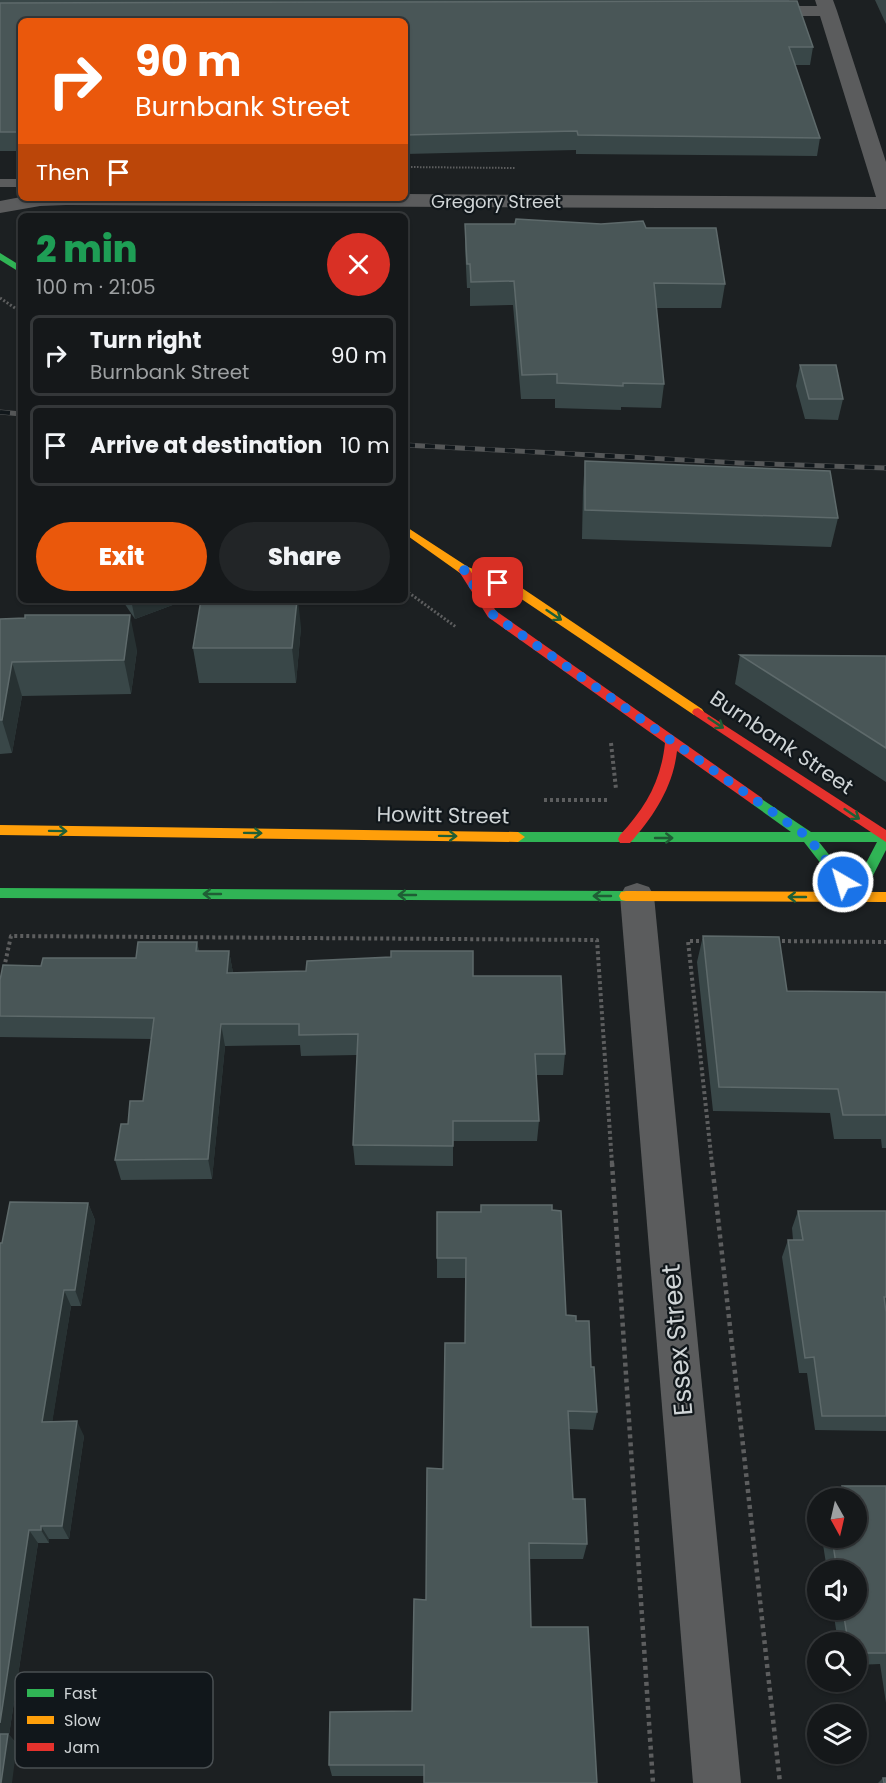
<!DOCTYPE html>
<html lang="en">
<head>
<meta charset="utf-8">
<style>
  :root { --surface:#15181a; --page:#222527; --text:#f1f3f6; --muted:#9da0a2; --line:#343739; --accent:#ea580c }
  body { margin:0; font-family:Poppins,sans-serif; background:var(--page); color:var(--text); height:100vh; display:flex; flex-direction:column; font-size:22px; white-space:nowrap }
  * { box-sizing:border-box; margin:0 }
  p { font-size:20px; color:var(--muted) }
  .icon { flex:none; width:33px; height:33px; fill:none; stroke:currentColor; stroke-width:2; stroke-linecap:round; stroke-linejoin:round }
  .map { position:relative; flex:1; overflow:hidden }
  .sheet { position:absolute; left:18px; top:213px; width:390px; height:390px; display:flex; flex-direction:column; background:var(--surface); border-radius:9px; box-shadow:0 2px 4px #0004,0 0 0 2px var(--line) }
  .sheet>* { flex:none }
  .banner { position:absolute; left:18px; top:18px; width:390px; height:183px; border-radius:9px; box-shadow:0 2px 4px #0004,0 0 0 2px var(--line); background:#ea580c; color:#fff; overflow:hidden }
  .needle { width:39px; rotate:172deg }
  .controls { position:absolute; left:807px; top:1488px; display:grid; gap:12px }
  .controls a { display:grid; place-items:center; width:60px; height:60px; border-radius:50%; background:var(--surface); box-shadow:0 2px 4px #0004,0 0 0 2px var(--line); font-size:30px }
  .pin { position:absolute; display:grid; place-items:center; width:51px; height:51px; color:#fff; margin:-26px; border-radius:12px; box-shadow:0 3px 9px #0006 }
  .me { position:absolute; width:66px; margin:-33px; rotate:322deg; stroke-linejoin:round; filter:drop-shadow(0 0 4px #0008) }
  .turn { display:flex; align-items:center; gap:21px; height:126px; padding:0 18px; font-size:27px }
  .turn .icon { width:78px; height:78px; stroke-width:2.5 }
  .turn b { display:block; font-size:42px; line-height:51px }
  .then { display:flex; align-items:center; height:57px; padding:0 18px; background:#0003; gap:12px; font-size:22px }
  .round { display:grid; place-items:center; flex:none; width:63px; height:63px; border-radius:32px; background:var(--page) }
  .head { display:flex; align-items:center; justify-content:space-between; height:102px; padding:0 18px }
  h1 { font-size:36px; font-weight:800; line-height:45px; color:#1e9e55 }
  .action { display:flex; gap:12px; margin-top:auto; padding:12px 18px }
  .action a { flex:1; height:69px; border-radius:36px; background:var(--accent); color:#fff; font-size:24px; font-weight:800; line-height:69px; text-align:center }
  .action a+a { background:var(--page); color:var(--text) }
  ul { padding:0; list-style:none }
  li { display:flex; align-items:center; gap:18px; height:81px; margin:0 12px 9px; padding:0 6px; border:3px solid var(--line); border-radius:9px }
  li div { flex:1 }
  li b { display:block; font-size:22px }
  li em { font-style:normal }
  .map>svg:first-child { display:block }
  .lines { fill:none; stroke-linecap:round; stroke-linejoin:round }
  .path-far3 { stroke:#5d5e5f; stroke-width:2; stroke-dasharray:1.5 1.5; stroke-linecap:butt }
  .path-far2 { stroke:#5d5e5f; stroke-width:3; stroke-dasharray:2 2; stroke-linecap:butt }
  .path-far1 { stroke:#5d5e5f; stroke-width:4; stroke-dasharray:3 3; stroke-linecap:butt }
  .path { stroke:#5d5e5f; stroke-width:4.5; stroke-dasharray:4 4; stroke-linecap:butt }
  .lane { fill:#5b5c5d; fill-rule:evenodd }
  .street { fill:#5b5c5d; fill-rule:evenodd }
  .fast { fill:#30b455; fill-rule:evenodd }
  .slow { fill:#ff9f0a; fill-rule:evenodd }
  .jam { fill:#e5322d; fill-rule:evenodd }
  .rail-casing { stroke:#555758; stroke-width:5 }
  .rail { stroke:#11171b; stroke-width:4; stroke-dasharray:10; stroke-linecap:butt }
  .wall { fill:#394748 }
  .shaded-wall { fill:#273132 }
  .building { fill:#495657; stroke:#5e6a6b; stroke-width:1.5 }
  .oneway { stroke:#1f5e35 }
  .route { stroke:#1a73e8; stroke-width:10; stroke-dasharray:0 18 }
  .labels { text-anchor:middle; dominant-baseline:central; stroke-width:4.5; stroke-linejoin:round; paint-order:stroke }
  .far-street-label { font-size:18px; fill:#cfd4d6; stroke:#11171b }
  .street-label { font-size:21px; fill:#cfd4d6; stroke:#11171b }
  .near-street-label { font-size:26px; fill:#cfd4d6; stroke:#11171b }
  .key { fill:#11171b; stroke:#4a5053; stroke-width:1.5 }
  .key-label { font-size:16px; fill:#cfd4d6 }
</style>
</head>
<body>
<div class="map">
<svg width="886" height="1783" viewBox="0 0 886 1783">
  <rect width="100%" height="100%" fill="#1c2022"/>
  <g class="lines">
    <polyline class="path-far3" points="405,167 516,168"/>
    <g class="path-far2">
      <polyline points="0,298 21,312"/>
      <polyline points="405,590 456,627"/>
    </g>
    <g class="path-far1">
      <polyline points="611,743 616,789"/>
      <polyline points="544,800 608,800"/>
      <polyline points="705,941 688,941 712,1164"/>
      <polyline points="776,941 886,942"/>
      <polyline points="4,968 11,936 597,940 612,1164"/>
    </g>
    <g class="path">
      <polyline points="612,1163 653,1783"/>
      <polyline points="712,1163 780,1783"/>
    </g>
    <rect class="lane" x="0" y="179" width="21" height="8"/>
    <g class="street">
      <polygon points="815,0 833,0 837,11 886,162 886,209 66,205 40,206 0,213 0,201 21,197 405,198 405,194 876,197 820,16 755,16 749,15 746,11 749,7 755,6 817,6"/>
      <polygon points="637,883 649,887 654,896 741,1783 693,1783 620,896 625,887"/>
    </g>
    <g class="fast">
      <polygon points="0,253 21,266 21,273 0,260"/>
      <path d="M757,796L811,832H886V850L860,901H850L804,842H518L511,837L518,832H791L752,804L751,801L752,798ZM819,842H877L854,886Z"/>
      <polygon points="0,888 626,891 631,892 633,896 631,900 626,901 0,898"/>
    </g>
    <g class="slow">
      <polygon points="405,526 468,567 519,586 702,709 704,712 702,715 694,715 511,592 460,573 405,534"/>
      <polygon points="0,825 518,832 525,837 518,842 0,835"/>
      <polygon points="626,891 886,892 886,902 626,901 621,900 619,896 621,892"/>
    </g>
    <g class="jam">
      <path d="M464,566L468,567L496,611L762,798L763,801L762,804H752L677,751C673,787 654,816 630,843H620L618,839L620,835C646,807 661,781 665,743L488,617L458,570Z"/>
      <polygon points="698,708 886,830 886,842 694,715 692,712 694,709"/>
    </g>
    <defs>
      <g id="rail">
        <polyline points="0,412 21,414"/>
        <polyline points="405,445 740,463 886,468"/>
      </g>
    </defs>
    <use href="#rail" class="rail-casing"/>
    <use href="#rail" class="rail"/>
  </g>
  <g class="wall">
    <polygon points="0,0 789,0 813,47 810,65 795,65 820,138 817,156 576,154 576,150 405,154 405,21 21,21 21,151 0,151"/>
    <polygon points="875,0 886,0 886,24"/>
    <polygon points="465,224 646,228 725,284 721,308 656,308 664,384 661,408 621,407 621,410 555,408 555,399 521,399 513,305 470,306 470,288 467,288 465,247"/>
    <polygon points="800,365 843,399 838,420 805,419 796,386"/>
    <polygon points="585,461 838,518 831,547 582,539 583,490"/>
    <polygon points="122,600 186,600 135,619"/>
    <polygon points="0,619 137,650 131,694 22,696 12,753 0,754"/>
    <polygon points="301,627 296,683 199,683 193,648"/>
    <polygon points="740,655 886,656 886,782 735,684"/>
    <polygon points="703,936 787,991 886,992 886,1148 882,1148 881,1139 834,1139 830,1113 713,1111 697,962"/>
    <polygon points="197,942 199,951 229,951 233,973 473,976 565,1054 563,1075 536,1075 539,1121 537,1141 453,1141 453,1166 355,1165 353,1145 357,1055 301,1056 300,1045 225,1046 212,1179 121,1180 115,1160 128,1124 143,1101 151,1039 0,1037 0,980 41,966 136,958"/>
    <polygon points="88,1203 95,1220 81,1306 71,1306 52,1422 84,1436 69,1539 49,1539 49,1543 38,1543 9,1735 17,1744 0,1783 2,1243"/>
    <polygon points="481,1205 566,1315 576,1321 591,1367 597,1412 593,1430 569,1429 573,1499 587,1544 583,1559 529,1559 424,1776 332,1776 329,1765 412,1711 443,1469 465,1343 465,1278 437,1278 437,1212 480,1212"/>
    <polygon points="798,1211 886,1211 886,1431 815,1430 807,1373 799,1373 782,1257 788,1240 793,1240 792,1228"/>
    <polygon points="842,1486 886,1486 886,1703 880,1664 856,1665 856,1642 838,1642 833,1610 856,1610 856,1570 827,1570 822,1538 856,1538 856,1498 821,1498 825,1491 840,1491"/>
    <polygon points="883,1778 886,1783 878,1783"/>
  </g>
  <g class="shaded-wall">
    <polygon points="131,600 186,600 135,619"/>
    <polygon points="297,600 298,600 301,627 296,683 292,648"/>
    <polygon points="130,615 137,650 131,694 124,660"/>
    <polygon points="12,662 22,696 12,753 2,720"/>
    <polygon points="229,951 233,973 227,973"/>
    <polygon points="221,1024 225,1046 212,1179 208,1159"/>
    <polygon points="88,1203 95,1220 81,1306 75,1290"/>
    <polygon points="64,1290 71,1306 50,1436 42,1422"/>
    <polygon points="77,1421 84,1436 69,1539 62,1526"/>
    <polygon points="41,1526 49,1539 49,1543 41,1530"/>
    <polygon points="29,1530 38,1543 9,1735 17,1744 12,1783 1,1783 0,1723"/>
  </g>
  <g class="building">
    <polygon points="797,1 813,47 789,47 820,138 578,135 577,131 405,135 405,21 21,21 21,132 0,132 0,3"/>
    <polygon points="516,219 601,224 643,221 646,228 716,228 725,284 654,283 664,384 623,383 623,386 557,383 557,374 522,375 514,281 471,282 470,264 467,264 465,224 515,224"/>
    <polygon points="800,365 836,365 843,399 809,399"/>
    <polygon points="585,461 830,471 838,518 585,510"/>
    <polygon points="201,600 297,600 292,648 193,648"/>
    <polygon points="25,615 130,615 124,660 12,662 2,720 0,720 0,619 25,618"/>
    <polygon points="740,655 886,656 886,748"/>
    <polygon points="703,936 779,937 787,991 886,992 886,1115 843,1115 838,1089 719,1087"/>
    <polygon points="138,942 197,942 196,951 229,951 227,973 306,971 307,961 391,957 391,951 473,951 473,976 561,976 565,1054 535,1054 539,1121 453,1121 453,1146 353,1145 358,1034 299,1035 299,1024 221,1024 208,1159 115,1160 121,1124 128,1124 130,1101 143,1101 154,1018 0,1016 0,980 3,965 41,966 43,958 136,958"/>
    <polygon points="10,1202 88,1203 75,1290 64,1290 42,1422 77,1421 62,1526 41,1526 41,1530 29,1530 0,1723 0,1243 2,1243"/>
    <polygon points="481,1205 552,1205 552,1210 561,1211 566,1315 576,1316 576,1321 589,1321 591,1367 594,1367 597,1412 568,1411 573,1499 585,1499 587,1544 529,1543 531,1627 588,1627 597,1783 424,1783 424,1765 329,1765 330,1712 412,1711 414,1599 426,1600 427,1468 443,1469 445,1343 465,1343 466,1258 437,1258 437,1212 481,1212"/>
    <polygon points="798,1211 886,1211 886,1297 884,1297 886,1312 886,1416 822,1416 814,1357 805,1358 788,1240 803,1240"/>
    <polygon points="842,1486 886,1486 886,1653 856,1653 856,1642 848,1642 843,1610 856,1610 856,1570 837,1570 832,1538 856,1538 856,1498 826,1498 825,1491 843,1491"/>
    <polygon points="0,1734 8,1734 1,1783 0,1783"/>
    <polygon points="883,1778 886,1778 886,1783 884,1783"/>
  </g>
  <defs><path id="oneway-shaft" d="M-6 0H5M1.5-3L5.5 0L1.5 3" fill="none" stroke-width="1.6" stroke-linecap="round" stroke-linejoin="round" transform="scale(1.5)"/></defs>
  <g class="oneway">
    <use href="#oneway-shaft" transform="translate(554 615) rotate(34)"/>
    <use href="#oneway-shaft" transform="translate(716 723) rotate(34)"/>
    <use href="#oneway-shaft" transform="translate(852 814) rotate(34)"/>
    <use href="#oneway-shaft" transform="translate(58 831) rotate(1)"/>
    <use href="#oneway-shaft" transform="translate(253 833) rotate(1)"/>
    <use href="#oneway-shaft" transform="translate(448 836) rotate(1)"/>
    <use href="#oneway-shaft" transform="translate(664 838)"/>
    <use href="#oneway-shaft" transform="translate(212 894) rotate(-180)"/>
    <use href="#oneway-shaft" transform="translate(407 895) rotate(-180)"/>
    <use href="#oneway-shaft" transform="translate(602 896) rotate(-180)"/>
    <use href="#oneway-shaft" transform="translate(797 897) rotate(180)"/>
  </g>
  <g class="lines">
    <polyline class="route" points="498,583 464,570 492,614 808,837 843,882"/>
  </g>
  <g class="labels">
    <g class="far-street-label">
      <text x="496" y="201">Gregory Street</text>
    </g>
    <g class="street-label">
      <text transform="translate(782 742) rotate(34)">Burnbank Street</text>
      <text transform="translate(443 815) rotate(1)">Howitt Street</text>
    </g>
    <g class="near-street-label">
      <text transform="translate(677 1340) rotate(-95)">Essex Street</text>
    </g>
  </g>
  <rect x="15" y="1672" width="198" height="96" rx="9" class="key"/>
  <rect x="27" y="1689" width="27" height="8" fill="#30b455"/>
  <rect x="27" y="1716" width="27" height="8" fill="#ff9f0a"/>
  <rect x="27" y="1743" width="27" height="8" fill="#e5322d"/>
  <g class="key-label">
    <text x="64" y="1699">Fast</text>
    <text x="64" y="1726">Slow</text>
    <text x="64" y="1753">Jam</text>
  </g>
</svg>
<div class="controls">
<a><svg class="needle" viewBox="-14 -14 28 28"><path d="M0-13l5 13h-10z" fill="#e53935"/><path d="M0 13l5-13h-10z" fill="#9da0a2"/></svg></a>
<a><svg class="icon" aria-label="sound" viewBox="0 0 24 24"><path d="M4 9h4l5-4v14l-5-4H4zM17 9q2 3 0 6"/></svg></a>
<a><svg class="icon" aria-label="search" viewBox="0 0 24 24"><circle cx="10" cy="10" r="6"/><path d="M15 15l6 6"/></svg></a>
<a><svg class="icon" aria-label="layers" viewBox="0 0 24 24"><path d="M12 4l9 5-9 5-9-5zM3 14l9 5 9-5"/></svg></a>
</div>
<div class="pin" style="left:498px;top:583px;background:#d93025"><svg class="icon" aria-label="arrive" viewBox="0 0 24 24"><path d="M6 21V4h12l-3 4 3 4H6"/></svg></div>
<svg class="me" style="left:843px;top:882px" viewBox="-20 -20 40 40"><circle r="17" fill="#1a73e8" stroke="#fff" stroke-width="3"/><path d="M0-11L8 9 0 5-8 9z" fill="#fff"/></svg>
<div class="banner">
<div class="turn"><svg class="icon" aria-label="right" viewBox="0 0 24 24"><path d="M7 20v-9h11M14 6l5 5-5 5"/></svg><div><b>90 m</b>Burnbank Street</div></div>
<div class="then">Then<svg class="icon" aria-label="arrive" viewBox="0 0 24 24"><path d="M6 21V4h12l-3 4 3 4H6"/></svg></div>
</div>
<section class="sheet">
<div class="head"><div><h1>2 min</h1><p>100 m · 21:05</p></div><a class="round" style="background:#d93025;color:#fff"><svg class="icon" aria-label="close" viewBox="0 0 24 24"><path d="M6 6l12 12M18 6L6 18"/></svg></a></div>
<ul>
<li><svg class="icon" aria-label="right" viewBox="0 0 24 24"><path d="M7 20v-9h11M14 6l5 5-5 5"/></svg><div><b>Turn right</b><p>Burnbank Street</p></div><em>90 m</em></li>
<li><svg class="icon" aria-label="arrive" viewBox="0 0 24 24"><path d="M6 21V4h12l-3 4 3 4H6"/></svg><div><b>Arrive at destination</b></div><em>10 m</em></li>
</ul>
<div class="action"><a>Exit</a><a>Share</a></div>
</section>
</div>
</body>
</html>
